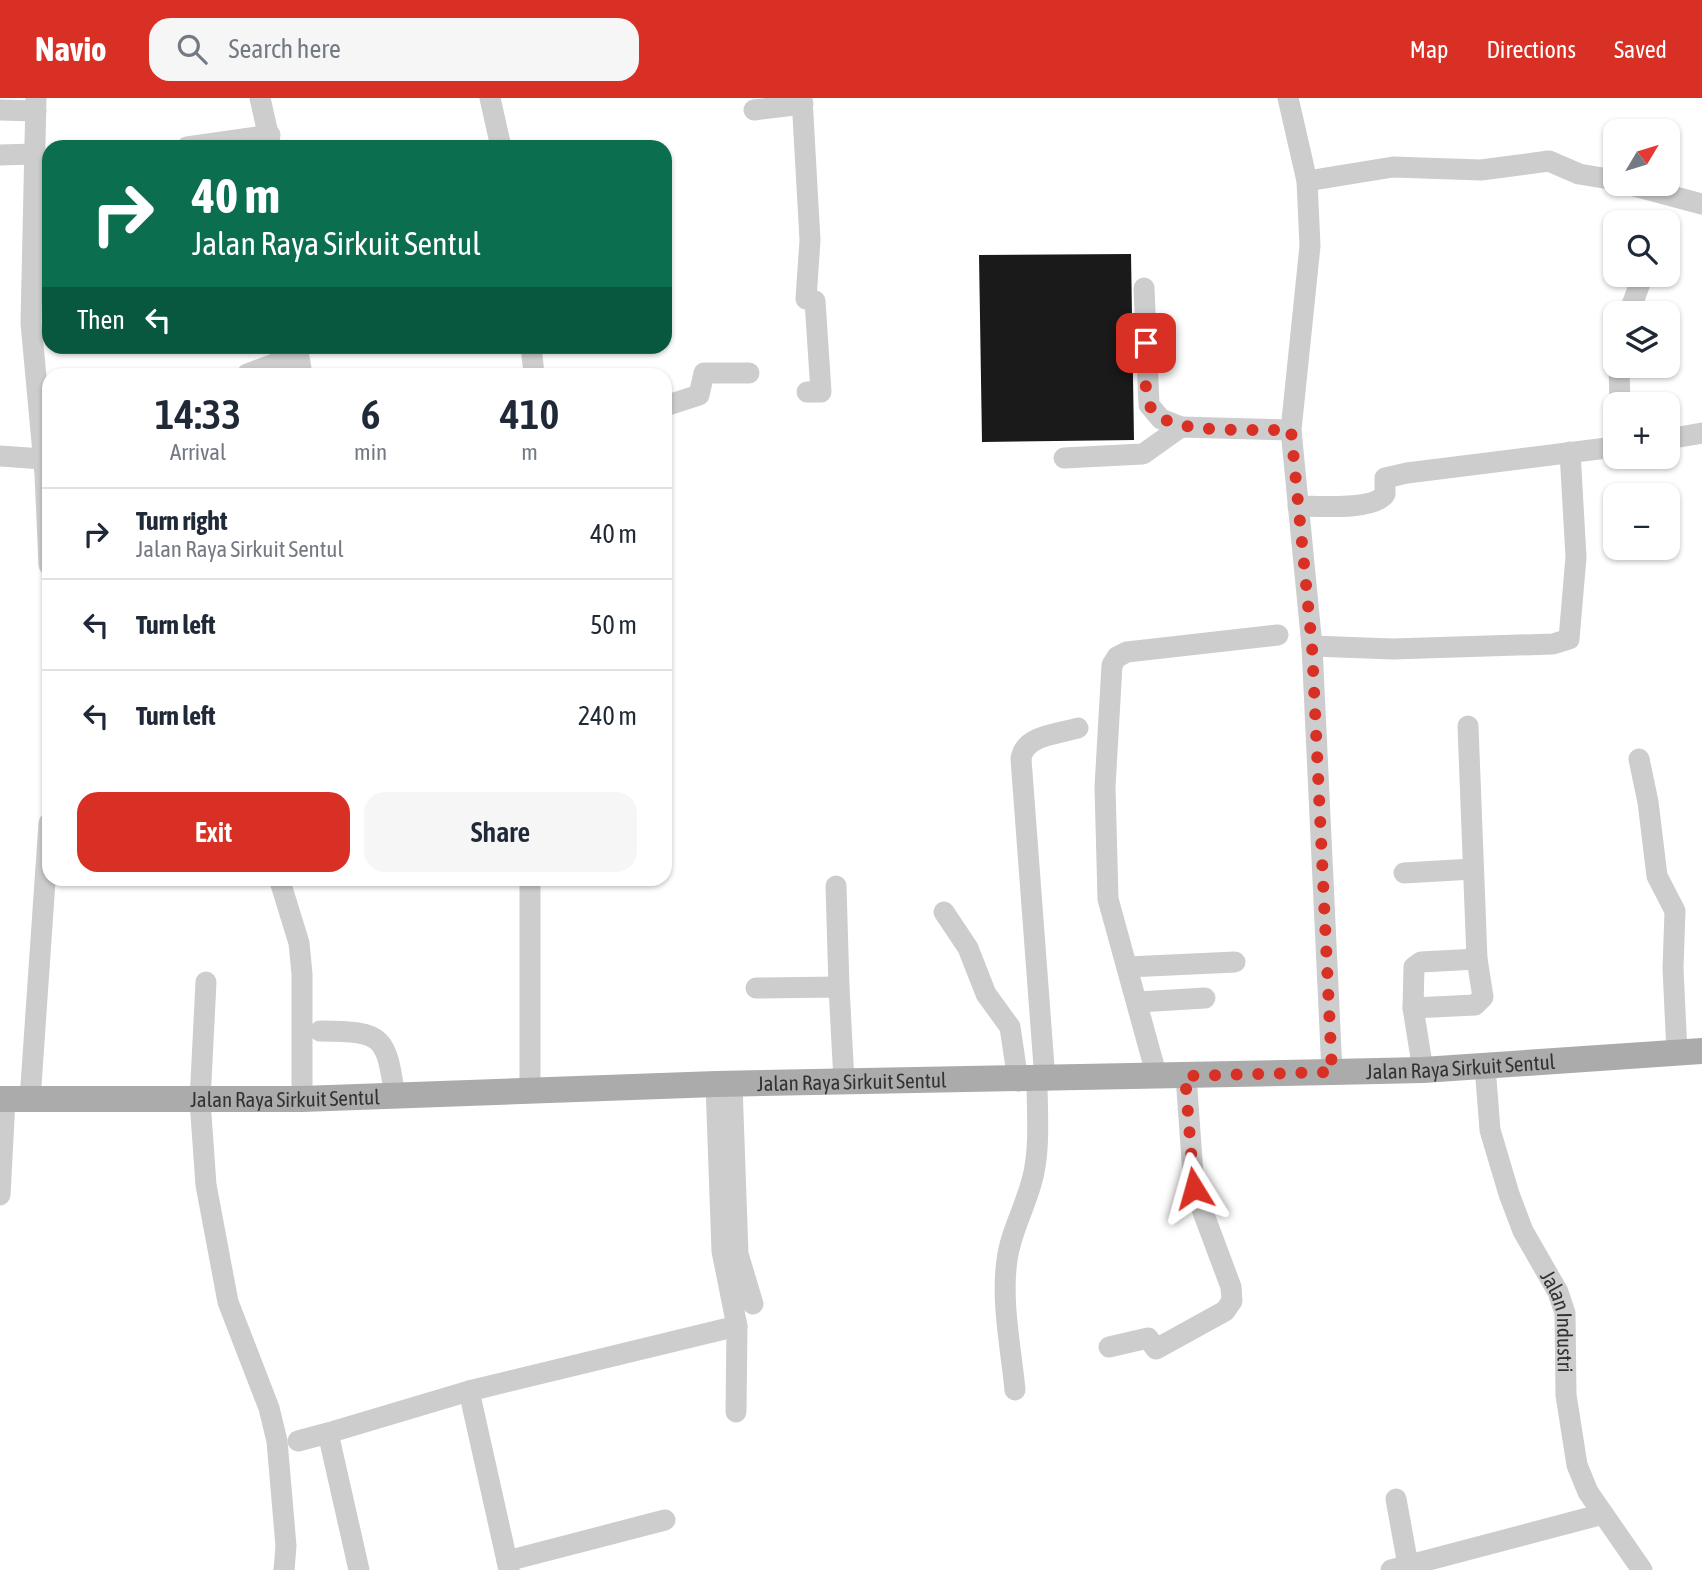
<!DOCTYPE html>
<html lang="en">
<head>
<meta charset="utf-8">
<style>
  :root { --surface:#fff; --page:#f6f6f7; --text:#1f2937; --muted:#747a83; --line:#e0e1e3; --accent:#d93025 }
  body { margin:0; font-family:"Asap Condensed",sans-serif; background:var(--page); color:var(--text); height:100vh; display:flex; flex-direction:column; font-size:26px; white-space:nowrap }
  * { box-sizing:border-box; margin:0 }
  p { font-size:23px; color:var(--muted) }
  .icon { flex:none; width:38px; height:38px; fill:none; stroke:currentColor; stroke-width:2; stroke-linecap:round; stroke-linejoin:round }
  .map { position:relative; flex:1; overflow:hidden }
  .details { position:absolute; left:42px; top:270px; width:630px; height:518px; display:flex; flex-direction:column; background:var(--surface); border-radius:21px; box-shadow:0 2px 5px #0004 }
  .details>* { flex:none }
  .guide { position:absolute; left:42px; top:42px; width:630px; height:214px; border-radius:21px; box-shadow:0 2px 5px #0004; background:#0b6e4f; color:#fff; overflow:hidden }
  .needle { width:46px; rotate:52deg }
  .tools { position:absolute; left:1603px; top:21px; display:grid; gap:14px }
  .tools a { display:grid; place-items:center; width:77px; height:77px; border-radius:14px; background:var(--surface); box-shadow:0 2px 5px #0004; font-size:35px }
  .pin { position:absolute; display:grid; place-items:center; width:60px; height:60px; color:#fff; margin:-30px; border-radius:14px; box-shadow:0 4px 10px #0006 }
  .me { position:absolute; width:77px; margin:-38px; rotate:352deg; stroke-linejoin:round; filter:drop-shadow(0 0 5px #0008) }
  .turn { display:flex; align-items:center; gap:24px; height:147px; padding:0 35px; font-size:32px }
  .turn .icon { width:91px; height:91px; stroke-width:2.5 }
  .turn b { display:block; font-size:49px; line-height:60px }
  .then { display:flex; align-items:center; height:66px; padding:0 35px; background:#0003; gap:14px; font-size:26px }
  .eta { display:flex; justify-content:space-evenly; align-items:center; height:119px; text-align:center }
  .eta b { font-size:42px; font-weight:600; line-height:49px }
  .button { display:flex; gap:14px; margin-top:auto; padding:14px 35px }
  .button a { flex:1; height:80px; border-radius:21px; background:var(--accent); color:#fff; font-size:28px; font-weight:600; line-height:80px; text-align:center }
  .button a+a { background:var(--page); color:var(--text) }
  ul { padding:0; list-style:none }
  li { display:flex; align-items:center; gap:21px; height:91px; padding:0 35px; border-top:2px solid var(--line) }
  li div { flex:1 }
  li b { display:block; font-size:26px }
  li em { font-style:normal }
  header { display:flex; align-items:center; gap:42px; box-sizing:border-box; height:98px; padding:0 35px; background:var(--accent); color:#fff }
  header strong { font-size:33px }
  nav { display:flex; gap:38px; margin-inline-start:auto; font-size:24px }
  .search { width:490px; height:63px; background:var(--page); display:flex; align-items:center; gap:18px; box-sizing:border-box; padding:0 24px; border-radius:21px; color:var(--muted); font-size:26px }
  .map>svg:first-child { display:block }
  .building { fill:#1a1a1a }
  .lines { fill:none; stroke-linecap:round; stroke-linejoin:round }
  .minor { stroke:#cdcdcd; stroke-width:21 }
  .major { stroke:#ababab; stroke-width:26 }
  .route { stroke:#d93025; stroke-width:12; stroke-dasharray:0 21.6 }
  .labels { text-anchor:middle; dominant-baseline:central; stroke-width:7; stroke-linejoin:round; paint-order:stroke }
  .street-label { font-size:21px; fill:#333; stroke:#fff }
</style>
</head>
<body>
<header>
<strong>Navio</strong>
<div class="search"><svg class="icon" aria-label="search" viewBox="0 0 24 24"><circle cx="10" cy="10" r="6"/><path d="M15 15l6 6"/></svg>Search here</div>
<nav><a>Map</a><a>Directions</a><a>Saved</a></nav>
</header>
<div class="map">
<svg width="1702" height="1472" viewBox="0 0 1702 1472">
  <rect width="100%" height="100%" fill="#fff"/>
  <polygon class="building" points="1131,156 1134,342 982,344 979,157"/>
  <g class="lines">
    <g class="minor">
      <polyline points="36,0 31,225 45,377 49,467"/>
      <polyline points="260,0 271,49"/>
      <polyline points="490,0 501,49"/>
      <polyline points="802,0 810,142 806,201 815,203 821,294 807,294"/>
      <polyline points="1288,0 1307,83 1310,148 1291,332 1312,548 1332,974"/>
      <polyline points="0,12 36,13"/>
      <polyline points="754,12 803,6"/>
      <polyline points="187,49 270,37"/>
      <polyline points="0,57 36,56"/>
      <polyline points="1307,83 1393,69 1481,72 1549,63 1579,76 1615,82"/>
      <polyline points="1627,86 1702,106"/>
      <polyline points="1144,190 1149,307 1161,321 1181,329"/>
      <polyline points="1629,215 1643,177"/>
      <polyline points="297,248 302,276"/>
      <polyline points="531,248 534,276"/>
      <polyline points="1619,268 1620,306"/>
      <polyline points="247,276 298,257"/>
      <polyline points="665,308 699,297 704,275 749,275"/>
      <polyline points="1668,341 1702,335"/>
      <polyline points="0,358 43,361"/>
      <polyline points="1064,360 1143,356 1181,329 1291,332"/>
      <path d="M1298,408C1317,408 1374,413 1385,396V380L1407,375L1615,349"/>
      <polyline points="1312,548 1393,551 1553,546 1569,541 1576,459 1570,354"/>
      <polyline points="1639,661 1648,704 1657,778 1675,813 1673,870 1677,955"/>
      <polyline points="1404,775 1473,771"/>
      <polyline points="279,780 299,845 302,876 302,1001"/>
      <polyline points="530,780 530,994"/>
      <polyline points="836,788 839,889"/>
      <polyline points="944,814 968,850 986,896 1010,929 1018,983"/>
      <polyline points="1128,869 1235,864"/>
      <polyline points="206,884 200,1003 206,1087 228,1204 269,1310 277,1343 286,1448 284,1472"/>
      <polyline points="756,890 839,889 844,983"/>
      <polyline points="1138,904 1205,900"/>
      <polyline points="1413,910 1475,907 1483,899 1477,861 1468,628"/>
      <path d="M320,933C385,933 386,939 395,999"/>
      <path id="s1" d="M1485,968L1490,1032L1509,1096L1523,1133L1558,1194L1565,1215L1566,1297L1577,1367L1588,1394L1642,1472"/>
      <polyline points="1423,972 1413,910 1414,869 1421,864 1477,861"/>
      <polyline points="1157,979 1108,801 1105,689 1112,567 1117,559 1127,554 1278,537"/>
      <path d="M1045,982L1021,661C1024,637 1058,636 1078,630"/>
      <polyline points="732,986 738,1156 753,1206"/>
      <polyline points="30,1002 49,725"/>
      <polyline points="0,1097 5,1002"/>
      <polyline points="1109,1249 1148,1240 1156,1251 1225,1213 1232,1203 1231,1189 1194,1090 1186,978"/>
      <path d="M1015,1292C1011,1250 1001,1204 1007,1162C1011,1131 1028,1105 1034,1074C1040,1044 1037,1013 1037,982"/>
      <polyline points="469,1293 507,1463"/>
      <polyline points="736,1314 737,1228"/>
      <polyline points="298,1343 328,1335"/>
      <polyline points="1396,1401 1408,1467"/>
      <polyline points="359,1472 328,1335 469,1293 737,1228 722,1153 716,986"/>
      <polyline points="509,1472 507,1463 665,1422"/>
      <polyline points="1391,1472 1603,1416"/>
    </g>
    <path class="major" id="s2" d="M0,1001H302L716,986L1332,974L1423,972L1702,953"/>
  </g>
  <g class="lines">
    <path class="route" d="M1146,245C1147,264 1142,292 1151,310C1164,338 1261,331 1291,332L1312,548L1332,974L1185,978L1194,1090"/>
  </g>
  <g class="labels">
    <g class="street-label">
      <text stroke="none"><textPath href="#s2" startOffset="1461">Jalan Raya Sirkuit Sentul</textPath></text>
      <text stroke="none"><textPath href="#s2" startOffset="852">Jalan Raya Sirkuit Sentul</textPath></text>
      <text stroke="none"><textPath href="#s2" startOffset="285">Jalan Raya Sirkuit Sentul</textPath></text>
      <text stroke="none"><textPath href="#s1" startOffset="270">Jalan Industri</textPath></text>
    </g>
  </g>
</svg>
<div class="tools">
<a><svg class="needle" viewBox="-14 -14 28 28"><path d="M0-13l5 13h-10z" fill="#e53935"/><path d="M0 13l5-13h-10z" fill="#747a83"/></svg></a>
<a><svg class="icon" aria-label="search" viewBox="0 0 24 24"><circle cx="10" cy="10" r="6"/><path d="M15 15l6 6"/></svg></a>
<a><svg class="icon" aria-label="layers" viewBox="0 0 24 24"><path d="M12 4l9 5-9 5-9-5zM3 14l9 5 9-5"/></svg></a>
<a>+</a>
<a>−</a>
</div>
<div class="pin" style="left:1146px;top:245px;background:#d93025"><svg class="icon" aria-label="arrive" viewBox="0 0 24 24"><path d="M6 21V4h12l-3 4 3 4H6"/></svg></div>
<svg class="me" style="left:1194px;top:1090px" viewBox="-20 -20 40 40"><path d="M0-17L14 15 0 8-14 15z" fill="#d93025" stroke="#fff" stroke-width="4"/></svg>
<div class="guide">
<div class="turn"><svg class="icon" aria-label="right" viewBox="0 0 24 24"><path d="M7 20v-9h11M14 6l5 5-5 5"/></svg><div><b>40 m</b>Jalan Raya Sirkuit Sentul</div></div>
<div class="then">Then<svg class="icon" aria-label="left" viewBox="0 0 24 24"><path d="M17 20v-9H6M10 6l-5 5 5 5"/></svg></div>
</div>
<section class="details">
<div class="eta">
<div><b>14:33</b><p>Arrival</p></div>
<div><b>6</b><p>min</p></div>
<div><b>410</b><p>m</p></div>
</div>
<ul>
<li><svg class="icon" aria-label="right" viewBox="0 0 24 24"><path d="M7 20v-9h11M14 6l5 5-5 5"/></svg><div><b>Turn right</b><p>Jalan Raya Sirkuit Sentul</p></div><em>40 m</em></li>
<li><svg class="icon" aria-label="left" viewBox="0 0 24 24"><path d="M17 20v-9H6M10 6l-5 5 5 5"/></svg><div><b>Turn left</b></div><em>50 m</em></li>
<li><svg class="icon" aria-label="left" viewBox="0 0 24 24"><path d="M17 20v-9H6M10 6l-5 5 5 5"/></svg><div><b>Turn left</b></div><em>240 m</em></li>
</ul>
<div class="button"><a>Exit</a><a>Share</a></div>
</section>
</div>
</body>
</html>
